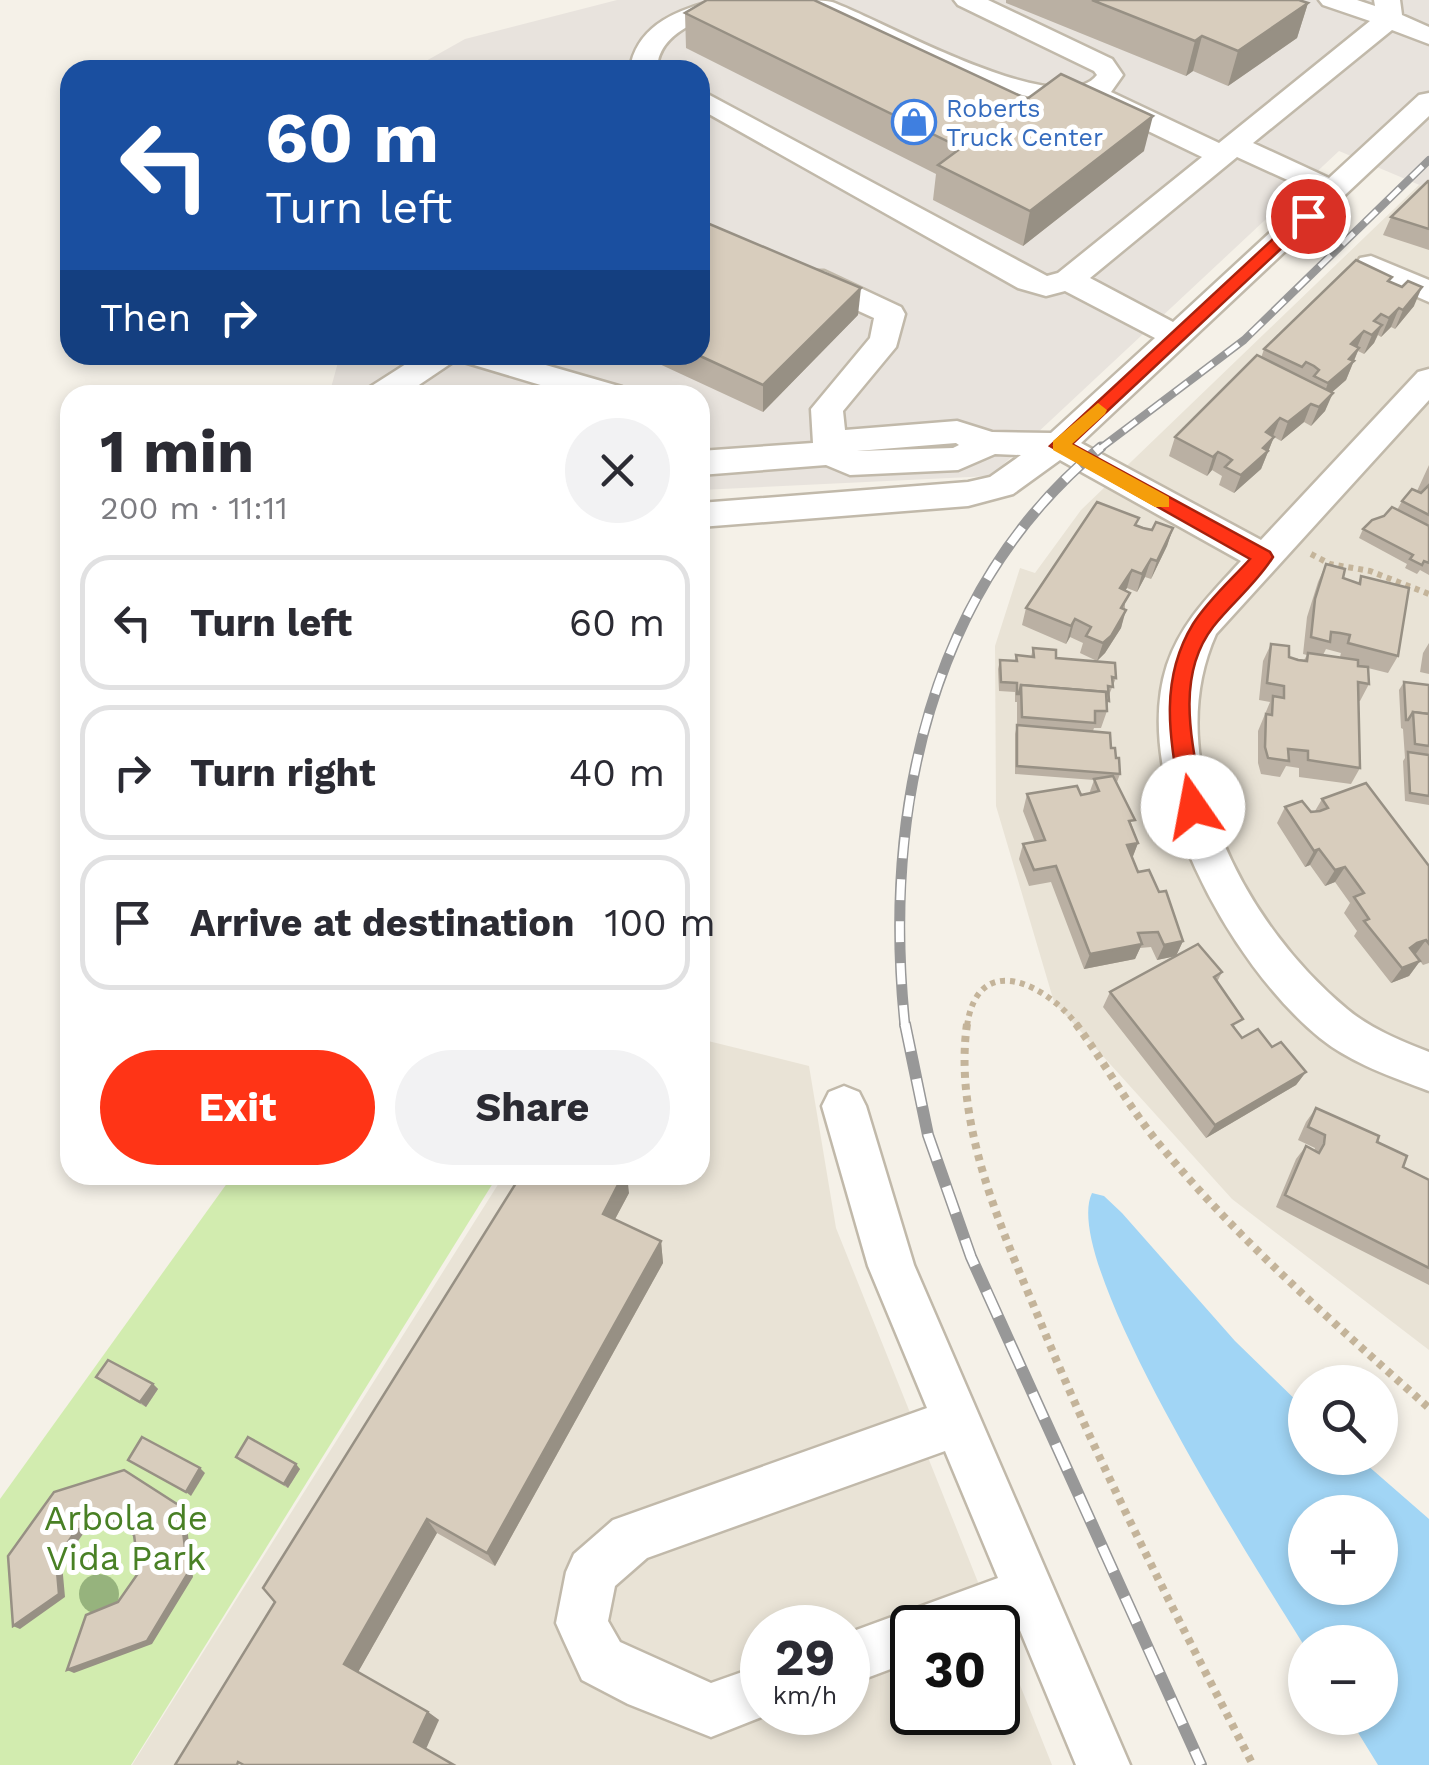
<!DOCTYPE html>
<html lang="en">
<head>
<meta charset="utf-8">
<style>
  :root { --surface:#fff; --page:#f2f2f3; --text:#2b2b33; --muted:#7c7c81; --line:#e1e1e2; --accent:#ff3416 }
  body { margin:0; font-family:"Work Sans",sans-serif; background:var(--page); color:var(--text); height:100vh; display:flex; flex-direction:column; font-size:38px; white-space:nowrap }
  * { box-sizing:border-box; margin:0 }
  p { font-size:32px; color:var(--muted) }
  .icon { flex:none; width:55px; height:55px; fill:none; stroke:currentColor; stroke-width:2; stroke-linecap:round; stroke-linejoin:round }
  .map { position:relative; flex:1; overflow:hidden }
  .details { position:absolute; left:60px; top:385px; width:650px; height:800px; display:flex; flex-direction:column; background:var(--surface); border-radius:30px; box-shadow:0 5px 15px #0003 }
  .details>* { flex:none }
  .hud { position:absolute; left:60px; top:60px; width:650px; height:305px; border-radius:30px; box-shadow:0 5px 15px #0003; background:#1a4fa0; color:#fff; overflow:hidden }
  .controls { position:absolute; left:1288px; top:1365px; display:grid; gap:20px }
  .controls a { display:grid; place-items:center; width:110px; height:110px; border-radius:50%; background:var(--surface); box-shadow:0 5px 15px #0003; font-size:50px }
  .speed { position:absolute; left:740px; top:1605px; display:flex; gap:20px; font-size:50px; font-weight:700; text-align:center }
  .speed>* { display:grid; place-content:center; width:130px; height:130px; border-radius:50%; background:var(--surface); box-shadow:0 5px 15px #0003; line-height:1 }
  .speed small { font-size:25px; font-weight:400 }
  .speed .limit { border:5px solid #111; border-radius:15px; background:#fff; color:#111 }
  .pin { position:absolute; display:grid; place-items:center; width:85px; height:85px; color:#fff; margin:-42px; border:5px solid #fff; border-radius:50%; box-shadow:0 2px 10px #0007 }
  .me { position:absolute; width:110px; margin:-55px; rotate:348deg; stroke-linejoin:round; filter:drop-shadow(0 0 8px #0008) }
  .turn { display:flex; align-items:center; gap:35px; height:210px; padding:0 40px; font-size:45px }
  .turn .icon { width:130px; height:130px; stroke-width:2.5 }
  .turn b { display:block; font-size:70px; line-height:85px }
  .then { display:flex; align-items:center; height:95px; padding:0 40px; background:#0003; gap:20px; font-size:38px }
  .round { display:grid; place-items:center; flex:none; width:105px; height:105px; border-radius:52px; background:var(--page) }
  .overview { display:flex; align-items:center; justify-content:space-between; height:170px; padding:0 40px }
  h1 { font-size:60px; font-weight:700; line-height:75px }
  .action { display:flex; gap:20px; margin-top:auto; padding:20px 40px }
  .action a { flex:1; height:115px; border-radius:60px; background:var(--accent); color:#fff; font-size:40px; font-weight:700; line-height:115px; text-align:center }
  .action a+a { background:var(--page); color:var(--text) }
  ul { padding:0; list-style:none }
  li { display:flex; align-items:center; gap:30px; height:135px; margin:0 20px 15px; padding:0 20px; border:5px solid var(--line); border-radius:30px }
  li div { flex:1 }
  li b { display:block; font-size:38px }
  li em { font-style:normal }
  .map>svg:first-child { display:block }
  .residential { fill:#e9e3d6; fill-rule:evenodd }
  .industrial { fill:#e8e3dd }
  .green { fill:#d2ecaf }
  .water { fill:#a1d5f5; fill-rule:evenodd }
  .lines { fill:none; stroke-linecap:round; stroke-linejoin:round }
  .minor-casing { stroke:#c1b9aa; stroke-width:5 }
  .path-far1 { stroke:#c4b49a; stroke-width:6; stroke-dasharray:5 5; stroke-linecap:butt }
  .path { stroke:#c4b49a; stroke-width:8; stroke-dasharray:6 6; stroke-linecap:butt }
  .minor { fill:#fff; fill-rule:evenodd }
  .rail-far2-casing { stroke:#989898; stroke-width:8 }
  .rail-far1-casing { stroke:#989898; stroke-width:11 }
  .rail-casing { stroke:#989898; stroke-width:12 }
  .rail-far2 { stroke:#fff; stroke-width:5; stroke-dasharray:16; stroke-linecap:butt }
  .rail-far1 { stroke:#fff; stroke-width:8; stroke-dasharray:21; stroke-linecap:butt }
  .rail { stroke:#fff; stroke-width:9; stroke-dasharray:28; stroke-linecap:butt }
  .tree { fill:#96b37d }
  .wall { fill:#bab0a3; fill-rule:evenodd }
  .shaded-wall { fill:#979084 }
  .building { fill:#d8cdbd; stroke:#979084; stroke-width:2.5 }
  .route { fill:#ff3416; stroke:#a6220e; stroke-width:2.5 }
  .slow { fill:#f59e0b }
  .labels { text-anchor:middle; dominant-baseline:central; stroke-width:10; stroke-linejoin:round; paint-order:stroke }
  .far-shop-label { font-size:25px; fill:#366cbe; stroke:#fff; text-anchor:start }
  .near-park-label { font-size:35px; fill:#498025; stroke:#fff }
</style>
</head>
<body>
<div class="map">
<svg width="1429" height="1765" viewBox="0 0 1429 1765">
  <rect width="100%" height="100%" fill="#f5f1e8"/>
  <g class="residential">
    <polygon points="1419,185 1429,189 1429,1350 1232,1199 1054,1002 996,806 995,646 1020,568 1035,573 1081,510"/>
    <path d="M700,1039L809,1066L836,1228L996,1627L912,1628V1712H998V1630L1052,1765H132L504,1175H700ZM762,1628H848V1712H762Z"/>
  </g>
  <polygon class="industrial" points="617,0 1429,0 1429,189 1339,151 991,476 700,490 700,395 329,395 340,355 700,355 700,70 410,70 465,39"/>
  <polygon class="green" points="233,1175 498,1175 131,1765 0,1765 0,1499"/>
  <path class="water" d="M1092,1193L1104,1196L1122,1213L1235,1341L1305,1409V1458H1359L1429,1519V1765H1378L1349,1718H1380V1642H1305V1647C1262,1577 1058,1262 1092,1193ZM1305,1512H1380V1588H1305Z"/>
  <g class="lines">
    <defs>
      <g id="minor">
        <path d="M715,0H758L754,5C721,14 667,23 658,61L665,70L635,69L631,63C641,23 679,10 715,0Z"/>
        <path d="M794,0C806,0 821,0 832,2C878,18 1060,123 1097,75L1094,71L958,5L954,0H988L1112,59L1123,75L1111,92L1219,143L1370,21L1323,5L1319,0H1357L1375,6L1374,0H1400L1402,15L1429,27V44L1392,30L1253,143L1329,178L1419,95L1429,93V116L1081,443L1261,540L1418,372L1429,369V400L1216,634C1158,763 1246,926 1347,1009C1371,1029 1401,1041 1429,1052V1091C1392,1077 1351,1063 1320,1038C1230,965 1129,783 1167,665C1182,621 1211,594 1241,561L1060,460L1013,494L968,506L700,527V503L968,482L990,477L1021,455L995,454L958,470L850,475L826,465L700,475V451L813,443L811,409L870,338L874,318L802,285L798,278L802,271H824L901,307L905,314L896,347L843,411L845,430L957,421L992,432L1051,433L1155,338L1065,291L1046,296L1018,288L700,109V90L1047,276L1058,273L1202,157L1088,102L1061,104L979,85L798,5ZM1237,157L1314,192L1173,322L1090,278ZM956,443L959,445L953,448L857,451Z"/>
        <polygon points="1371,256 1429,280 1429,302 1360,272 1356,265 1360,258"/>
        <polygon points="420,355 458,355 453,362 404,395 365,395 370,387"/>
        <polygon points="459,355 511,355 622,387 627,395 574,395 464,362"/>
        <polygon points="844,1086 859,1092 866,1106 914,1265 1130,1765 1076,1765 1017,1623 998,1630 912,1628 912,1661 848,1685 848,1633 998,1578 945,1451 647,1558 615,1586 608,1621 620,1642 711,1683 762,1665 762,1712 774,1712 711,1737 628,1704 582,1680 564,1641 556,1623 566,1572 574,1554 613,1520 927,1408 868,1266 822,1106 829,1092"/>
      </g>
    </defs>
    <use href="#minor" class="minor-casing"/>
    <g class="path-far1">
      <polyline points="1311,554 1330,564 1370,571 1429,594"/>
      <path d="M967,1026C978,949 1047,985 1078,1026"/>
    </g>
    <g class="path">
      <path d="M967,1024C953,1124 1002,1230 1040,1321C1102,1473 1178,1619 1253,1765"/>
      <path d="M1076,1024C1105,1063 1128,1106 1159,1144C1240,1242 1335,1324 1429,1408"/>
    </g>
    <use href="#minor" class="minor"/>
    <defs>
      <polyline id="rail-far2" points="1098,450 1244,340 1429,160"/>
      <path id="rail-far1" d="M905,1026C883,814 928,589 1101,447"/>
      <polyline id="rail" points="905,1024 928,1135 971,1257 1201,1765"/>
    </defs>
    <use href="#rail-far2" class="rail-far2-casing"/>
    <use href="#rail-far1" class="rail-far1-casing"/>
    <use href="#rail" class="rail-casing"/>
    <use href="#rail-far2" class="rail-far2"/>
    <use href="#rail-far1" class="rail-far1"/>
    <use href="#rail" class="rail"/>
  </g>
  <circle class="tree" cx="99" cy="1594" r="20"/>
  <g class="wall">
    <polygon points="1006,0 1299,0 1308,3 1297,38 1228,86 1193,71 1186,76 1006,3"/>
    <polygon points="685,13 1027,99 1144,151 1023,246 933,200 936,174 686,48"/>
    <polygon points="1429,181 1429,250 1383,235 1391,217"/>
    <polygon points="1390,282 1414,306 1395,329 1391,327 1381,337 1378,335 1374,343 1364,354 1358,351 1346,380 1332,392 1325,411 1311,426 1304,422 1281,441 1274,437 1261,469 1234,493 1219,485 1222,476 1212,470 1207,476 1169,456 1175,437 1261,358 1264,349"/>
    <polygon points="858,315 763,412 640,355 700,355"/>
    <polygon points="1429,465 1429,575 1420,570 1417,574 1405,568 1407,564 1359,538 1363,529 1397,510 1402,501 1417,491"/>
    <polygon points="1137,526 1152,530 1173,528 1167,546 1151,579 1145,577 1137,592 1127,588 1125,590 1125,610 1121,628 1105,653 1097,661 1080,653 1083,643 1070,637 1066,644 1022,625 1026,608"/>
    <path d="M1326,564L1343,578L1358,583L1361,576L1398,656L1388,673L1368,668L1369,684L1360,701H1358L1360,768L1351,784L1299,777V768L1286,766L1280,777L1261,774L1258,763V731L1270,702L1259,700L1263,661L1271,644L1289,657L1304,660L1307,655L1303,654L1307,617L1318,582ZM1326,649L1341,653L1340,657L1323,655Z"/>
    <polygon points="1429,643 1429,674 1420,672 1423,653"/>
    <polygon points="1033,648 1056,658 1116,678 1109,695 1107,711 1101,728 1094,728 1093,731 1111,748 1116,758 1120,774 1117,782 1138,843 1132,858 1138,872 1159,892 1183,941 1176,956 1157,960 1151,947 1140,948 1135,959 1084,969 1051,882 1029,886 1019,859 1023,844 1035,842 1023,811 1027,794 1081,795 1089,794 1094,780 1015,774 1015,734 1017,725 1017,702 1015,702 1015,692 999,691 998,669 1000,660 1015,661 1016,655 1031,657"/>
    <polygon points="1404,682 1429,685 1429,805 1405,801 1403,761 1405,758 1403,729 1401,728 1399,690"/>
    <polygon points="1322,799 1429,866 1429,963 1423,965 1420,961 1409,976 1391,983 1354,936 1357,931 1344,913 1350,903 1335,882 1325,886 1310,865 1305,867 1277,823 1285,807 1315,811"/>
    <polygon points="1222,972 1217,982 1236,1030 1242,1038 1272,1047 1306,1072 1296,1085 1206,1138 1103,1007 1110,992"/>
    <polygon points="1316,1108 1377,1142 1403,1167 1429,1180 1429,1285 1276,1207 1296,1159 1306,1146 1314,1151 1315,1148 1298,1140 1306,1122"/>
    <polygon points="568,1180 629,1193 615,1219 661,1241 663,1263 495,1566 437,1533 358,1672 428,1712 439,1720 175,1765"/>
    <polygon points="96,1377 153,1384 158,1389 146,1407 102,1382"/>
    <polygon points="236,1457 300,1469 288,1488 240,1461"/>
  </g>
  <g class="shaded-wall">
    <polygon points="1308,3 1297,38 1228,86 1238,51"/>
    <polygon points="1202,36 1193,71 1186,76 1195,41"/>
    <polygon points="1153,116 1144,151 1023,246 1030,211"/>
    <polygon points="1422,287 1414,306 1395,329 1403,310"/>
    <polygon points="861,288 858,315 763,412 763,385"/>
    <polygon points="1399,308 1391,327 1381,337 1389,318"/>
    <polygon points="1382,325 1374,343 1364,354 1372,335"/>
    <polygon points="1364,331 1356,350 1351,344"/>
    <polygon points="1359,348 1346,380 1321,402 1328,383"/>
    <polygon points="1333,393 1325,411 1311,426 1319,407"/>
    <polygon points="1311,404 1304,422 1281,441 1288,422"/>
    <polygon points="1280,418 1273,436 1266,432"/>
    <polygon points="1274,437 1261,469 1234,493 1241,475"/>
    <polygon points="1218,452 1212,470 1207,476 1213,457"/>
    <polygon points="1173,528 1167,546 1151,579 1157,561"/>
    <polygon points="1151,559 1145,577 1137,592 1142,574"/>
    <polygon points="1132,570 1127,588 1115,606 1120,588"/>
    <polygon points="1126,610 1121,628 1105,653 1097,661 1103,643"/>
    <polygon points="1075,619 1070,637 1066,644 1071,626"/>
    <polygon points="1138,843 1132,859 1127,845"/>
    <polygon points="1319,849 1310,865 1305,867 1314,851"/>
    <polygon points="1345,867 1335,882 1325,886 1335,870"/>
    <polygon points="1426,940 1415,955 1410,948 1417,943"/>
    <polygon points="1183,941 1176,956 1157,960 1164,945"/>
    <polygon points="1142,944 1135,959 1084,969 1090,954"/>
    <polygon points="1420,961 1409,976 1391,983 1402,968"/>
    <polygon points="1306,1072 1296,1085 1206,1138 1215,1125"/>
    <polygon points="623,1175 627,1175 629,1193 606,1236 603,1214"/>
    <polygon points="661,1241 663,1263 495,1566 487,1553"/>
    <polygon points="153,1384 158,1389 146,1407 140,1402"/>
    <polygon points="296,1464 300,1469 288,1488 284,1484"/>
    <polygon points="200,1468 205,1473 191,1496 186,1492"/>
    <polygon points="180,1506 185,1510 193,1577 152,1644 74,1673 67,1670 147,1641"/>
    <polygon points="110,1519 116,1523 83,1534 62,1564 65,1597 20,1629 13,1626 76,1530"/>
    <polygon points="427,1519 437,1533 357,1674 344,1664"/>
    <polygon points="428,1712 439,1720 426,1749 414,1742"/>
  </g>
  <g class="building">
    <polygon points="707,0 814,0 1027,99 1061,74 1153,116 1030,211 938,165 961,148 685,13"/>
    <polygon points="1092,0 1299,0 1308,3 1238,51 1202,36 1195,41"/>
    <polygon points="1428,181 1429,181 1429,229 1391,217"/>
    <polygon points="700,220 861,288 763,385 698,355 700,355"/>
    <polygon points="1356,260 1392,277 1388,281 1402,287 1408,281 1422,287 1403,310 1399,308 1389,318 1381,314 1374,321 1382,325 1372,335 1364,331 1351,344 1359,348 1349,359 1354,361 1328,383 1314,376 1319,370 1314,366 1306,362 1302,367 1264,349"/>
    <polygon points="1257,355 1333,393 1319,407 1311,404 1288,422 1280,418 1266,432 1274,437 1263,448 1268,451 1241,475 1225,467 1232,460 1226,456 1218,452 1213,457 1175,437"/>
    <polygon points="1429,485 1429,515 1402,501 1412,489 1421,493"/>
    <polygon points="1097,502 1139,518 1135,525 1143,528 1152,530 1156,522 1173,528 1157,561 1151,559 1142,574 1132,570 1120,588 1130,593 1121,608 1126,610 1111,636 1103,643 1086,636 1091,627 1075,619 1071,626 1026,608"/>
    <polygon points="1392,507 1429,526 1429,563 1424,561 1422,565 1410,559 1413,555 1363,529 1372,520 1384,516"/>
    <polygon points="1326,564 1345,569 1343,578 1360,584 1361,576 1409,588 1398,656 1348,643 1350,635 1340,633 1331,632 1330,642 1311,637 1315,599"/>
    <polygon points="1271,644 1289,646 1289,657 1298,660 1307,661 1308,653 1358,660 1358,666 1368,667 1369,684 1358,682 1360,768 1308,760 1308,751 1288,749 1289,761 1268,758 1265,747 1266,714 1272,715 1273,696 1284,698 1284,686 1267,683"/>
    <polygon points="1033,648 1056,650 1056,658 1115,663 1116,678 1112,677 1113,687 1108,686 1109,701 1106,700 1106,692 1021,685 1019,694 1017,694 1017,683 1001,682 1000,660 1017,661 1016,655 1034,657"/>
    <polygon points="1404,682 1429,685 1429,714 1413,712 1408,720 1406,720"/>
    <polygon points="1021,685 1106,692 1107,711 1095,711 1095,723 1022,717"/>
    <polygon points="1413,712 1429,714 1429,746 1415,744"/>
    <polygon points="1017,725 1110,733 1111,748 1115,748 1116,758 1119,758 1120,774 1017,766"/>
    <polygon points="1408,752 1429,755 1429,796 1410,793"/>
    <polygon points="1113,776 1135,820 1129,821 1138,843 1127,845 1138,872 1149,870 1159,892 1166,891 1183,941 1164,945 1158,932 1138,933 1142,944 1090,954 1056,866 1034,870 1023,844 1045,840 1027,794 1077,786 1081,795 1091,793 1099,791 1094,779"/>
    <polygon points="1366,783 1429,866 1429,944 1426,940 1417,943 1410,948 1420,961 1402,968 1364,921 1369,919 1354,897 1364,893 1345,867 1335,870 1319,849 1314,851 1285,807 1302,801 1311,812 1320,811 1328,808 1322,799"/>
    <polygon points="1198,944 1222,972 1214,977 1243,1019 1232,1025 1242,1038 1258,1029 1272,1047 1281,1042 1306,1072 1215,1125 1110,992"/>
    <polygon points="1316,1108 1379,1136 1377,1142 1407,1156 1403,1167 1429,1180 1429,1268 1285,1195 1306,1146 1319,1153 1324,1144 1325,1135 1308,1127"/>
    <polygon points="521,1175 558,1175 568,1180 571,1175 623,1175 603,1214 661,1241 487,1553 427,1519 344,1664 428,1712 414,1742 454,1765 244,1765 238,1762 237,1765 175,1765 275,1602 263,1588"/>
    <polygon points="108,1360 153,1384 140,1402 96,1377"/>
    <polygon points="142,1437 200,1468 186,1492 128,1460"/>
    <polygon points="248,1437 296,1464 284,1484 236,1457"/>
    <polygon points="124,1470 180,1506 188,1573 147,1641 67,1670 86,1615 118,1602 139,1572 134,1535 110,1519 76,1530 56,1560 59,1594 13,1626 8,1556 54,1492"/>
  </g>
  <path class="route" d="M1302,212L1316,216L1072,444L1270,552L1273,557C1257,583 1232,603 1213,627C1173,679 1194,750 1204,807L1193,816L1182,807C1171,743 1157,683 1193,624C1208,600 1232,579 1250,559L1050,446Z"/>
  <polygon class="slow" points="1098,403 1107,410 1105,414 1072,444 1169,497 1169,507 1155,507 1053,450 1053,441"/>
  <defs>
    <symbol id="shop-ring" viewBox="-11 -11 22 22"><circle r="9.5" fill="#fff" stroke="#3f7fe0" stroke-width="1.5"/><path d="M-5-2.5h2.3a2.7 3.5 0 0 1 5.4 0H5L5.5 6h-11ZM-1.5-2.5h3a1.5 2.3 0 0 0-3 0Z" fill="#3f7fe0"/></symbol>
  </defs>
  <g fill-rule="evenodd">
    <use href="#shop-ring" x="889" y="97" width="50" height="50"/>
  </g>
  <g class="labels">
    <g class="far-shop-label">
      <text x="946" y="108">Roberts<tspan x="946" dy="29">Truck Center</tspan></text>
    </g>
    <g class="near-park-label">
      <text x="126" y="1518">Arbola de<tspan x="126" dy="40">Vida Park</tspan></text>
    </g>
  </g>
</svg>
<div class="controls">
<a><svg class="icon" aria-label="search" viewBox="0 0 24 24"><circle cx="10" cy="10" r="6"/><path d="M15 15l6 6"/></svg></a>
<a>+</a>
<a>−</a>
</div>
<div class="speed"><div>29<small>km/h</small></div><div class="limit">30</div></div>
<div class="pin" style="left:1308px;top:216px;background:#d93025"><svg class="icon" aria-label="arrive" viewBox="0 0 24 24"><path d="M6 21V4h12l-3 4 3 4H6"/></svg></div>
<svg class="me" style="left:1193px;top:807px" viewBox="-20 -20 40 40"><circle r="19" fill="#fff"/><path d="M0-13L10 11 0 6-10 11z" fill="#ff3416"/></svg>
<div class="hud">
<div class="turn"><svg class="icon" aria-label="left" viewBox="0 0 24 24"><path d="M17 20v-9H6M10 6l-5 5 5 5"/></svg><div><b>60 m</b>Turn left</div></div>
<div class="then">Then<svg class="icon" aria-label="right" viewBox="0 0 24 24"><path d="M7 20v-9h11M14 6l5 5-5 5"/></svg></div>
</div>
<section class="details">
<div class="overview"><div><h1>1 min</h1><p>200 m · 11:11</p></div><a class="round"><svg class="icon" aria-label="close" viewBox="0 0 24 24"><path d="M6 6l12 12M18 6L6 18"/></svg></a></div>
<ul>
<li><svg class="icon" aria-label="left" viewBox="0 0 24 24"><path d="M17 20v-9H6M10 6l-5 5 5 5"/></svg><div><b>Turn left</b></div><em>60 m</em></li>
<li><svg class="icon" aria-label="right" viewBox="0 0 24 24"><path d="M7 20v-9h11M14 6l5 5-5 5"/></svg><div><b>Turn right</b></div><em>40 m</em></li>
<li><svg class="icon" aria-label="arrive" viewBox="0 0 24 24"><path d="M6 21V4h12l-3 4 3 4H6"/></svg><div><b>Arrive at destination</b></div><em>100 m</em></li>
</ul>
<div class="action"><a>Exit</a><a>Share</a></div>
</section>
</div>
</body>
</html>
